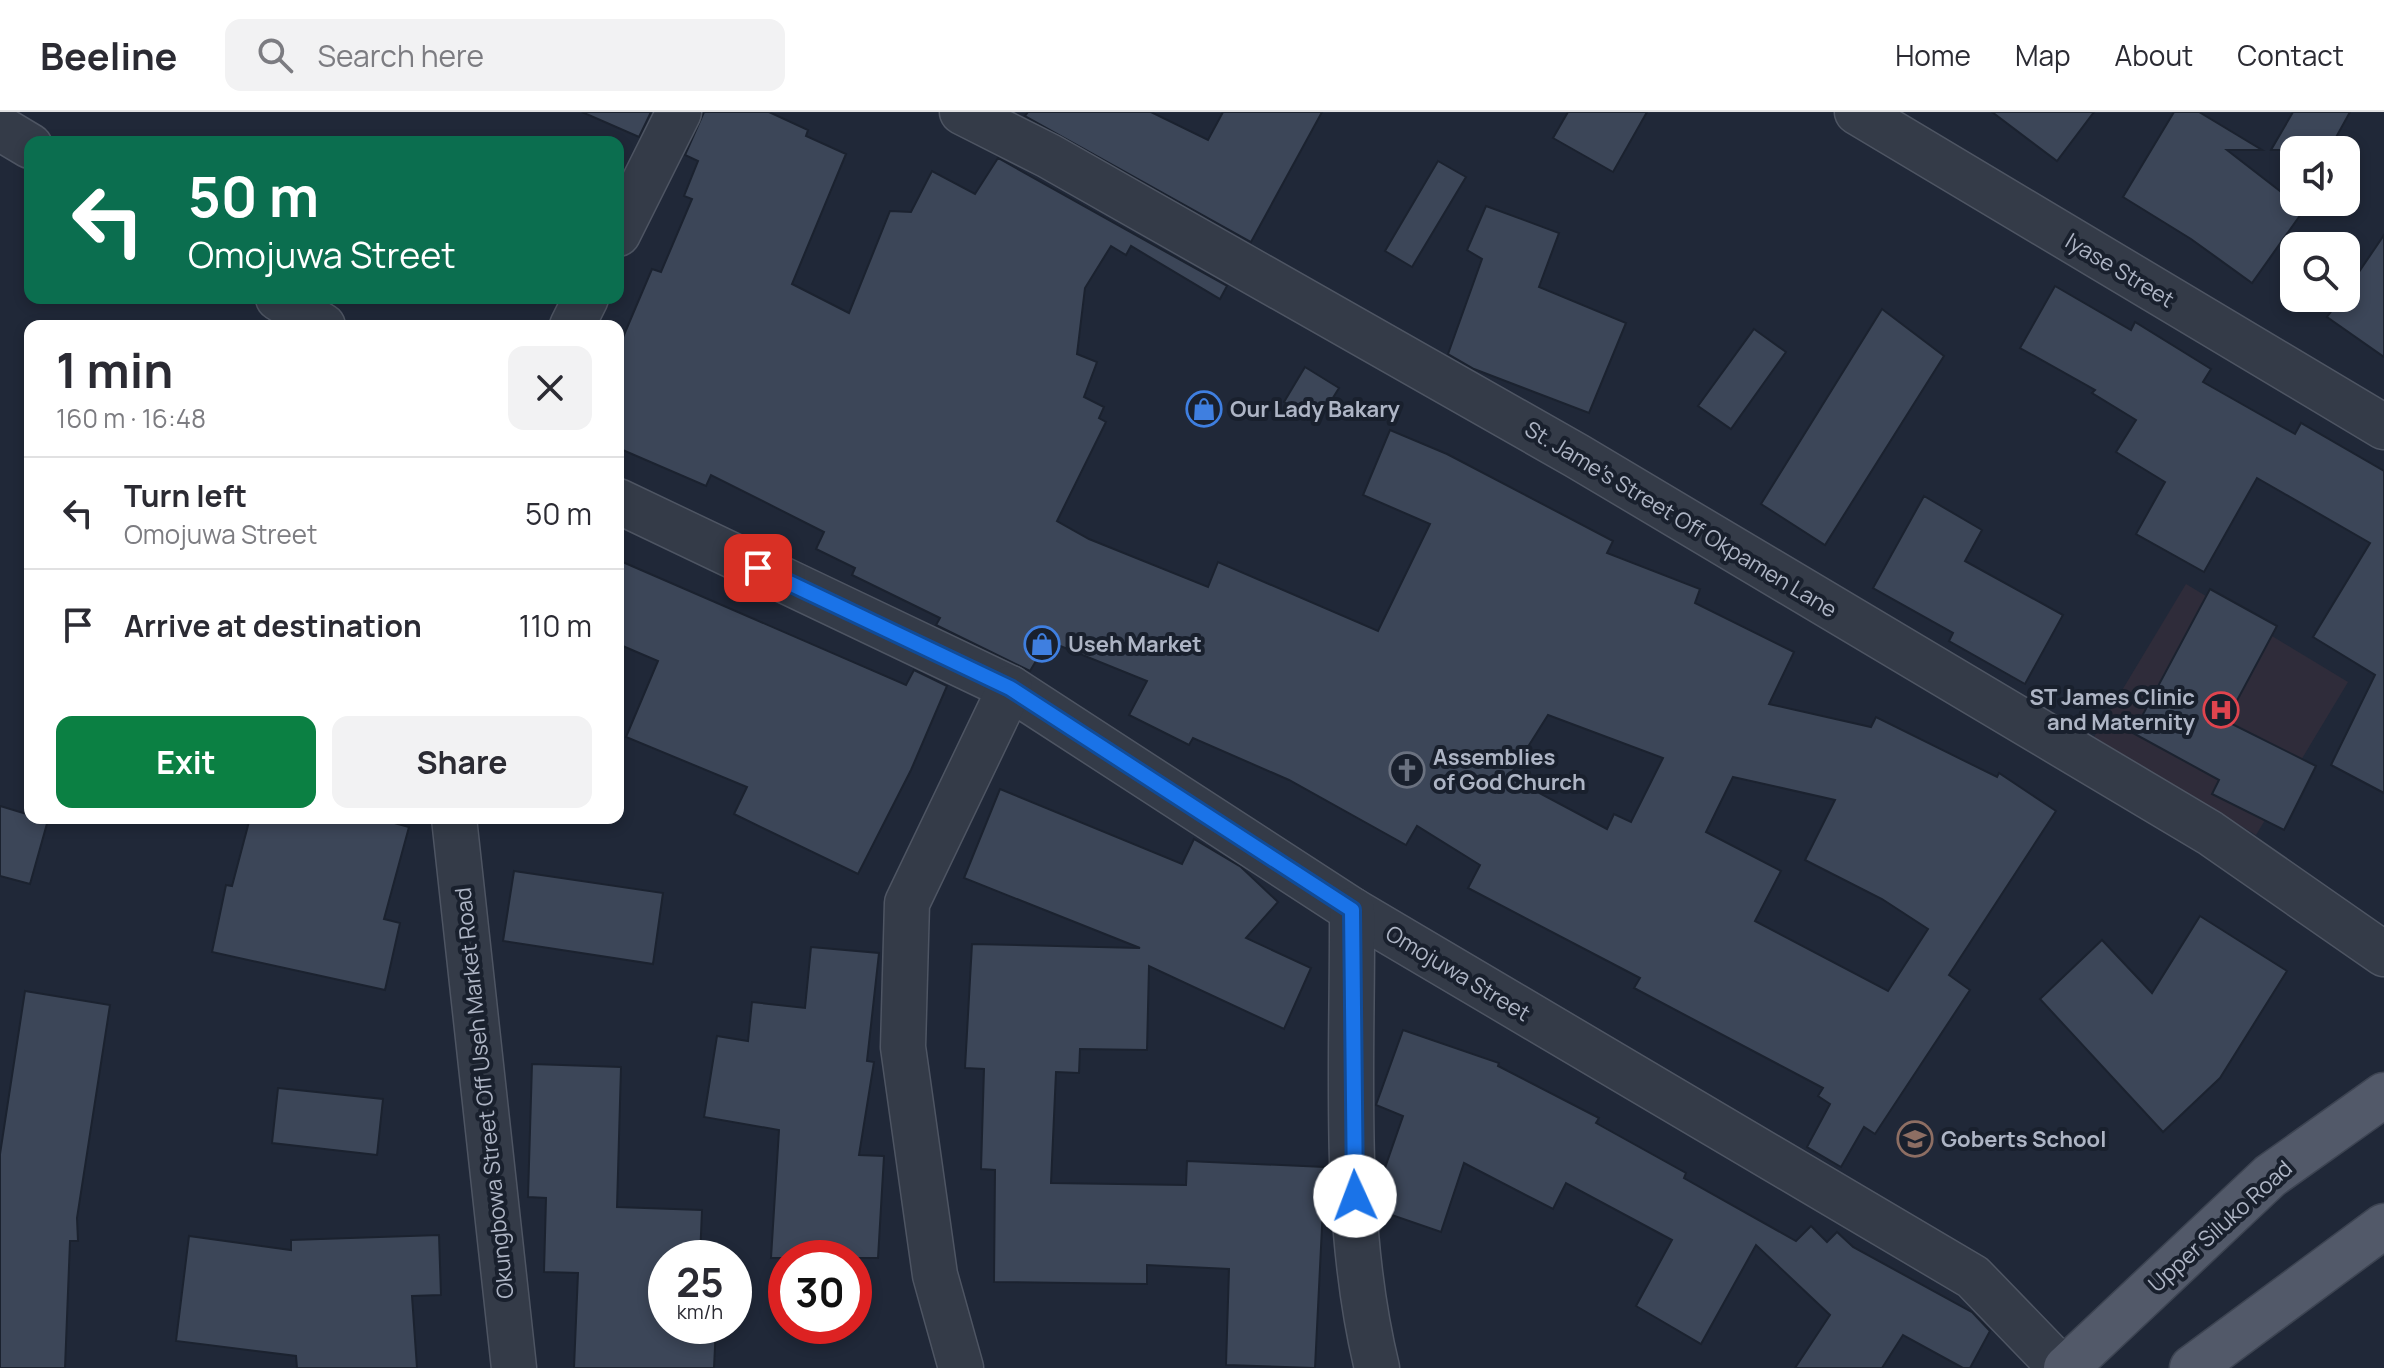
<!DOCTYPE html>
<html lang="en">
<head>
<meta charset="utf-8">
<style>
  :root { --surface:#fff; --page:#f2f2f3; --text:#2b2b33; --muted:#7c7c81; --line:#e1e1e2; --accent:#0b8043 }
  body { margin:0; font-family:Manrope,sans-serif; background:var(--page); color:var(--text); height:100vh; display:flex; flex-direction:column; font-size:30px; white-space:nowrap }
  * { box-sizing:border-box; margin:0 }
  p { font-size:26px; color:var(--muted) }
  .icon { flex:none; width:44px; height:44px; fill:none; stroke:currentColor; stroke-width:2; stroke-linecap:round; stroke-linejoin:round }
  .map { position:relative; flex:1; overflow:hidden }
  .details { position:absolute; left:24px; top:208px; width:600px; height:504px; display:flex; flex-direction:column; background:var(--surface); border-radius:16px; box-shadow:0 4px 12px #0003 }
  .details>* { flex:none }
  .guide { position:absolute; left:24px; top:24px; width:600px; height:168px; border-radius:16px; box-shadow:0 4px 12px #0003; background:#0b6e4f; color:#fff; overflow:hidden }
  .tools { position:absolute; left:2280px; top:24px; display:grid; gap:16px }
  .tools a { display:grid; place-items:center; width:80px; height:80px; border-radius:16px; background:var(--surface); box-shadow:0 4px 12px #0003; font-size:40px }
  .speed { position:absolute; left:648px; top:1128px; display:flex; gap:16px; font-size:40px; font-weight:700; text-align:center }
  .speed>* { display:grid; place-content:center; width:104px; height:104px; border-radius:50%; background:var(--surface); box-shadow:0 4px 12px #0003; line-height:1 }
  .speed small { font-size:20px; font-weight:400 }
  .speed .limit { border:12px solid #d22; background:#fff; color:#111 }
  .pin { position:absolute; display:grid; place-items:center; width:68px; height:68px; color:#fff; margin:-34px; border-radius:16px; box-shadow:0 4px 12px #0006 }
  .me { position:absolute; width:88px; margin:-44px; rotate:358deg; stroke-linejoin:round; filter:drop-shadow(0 0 6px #0008) }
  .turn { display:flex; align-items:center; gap:28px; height:168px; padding:0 32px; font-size:36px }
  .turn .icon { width:104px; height:104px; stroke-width:2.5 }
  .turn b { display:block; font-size:56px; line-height:68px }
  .round { display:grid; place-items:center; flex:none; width:84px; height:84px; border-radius:16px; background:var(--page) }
  .overview { display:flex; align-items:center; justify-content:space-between; height:136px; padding:0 32px }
  h1 { font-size:48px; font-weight:700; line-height:60px }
  .action { display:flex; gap:16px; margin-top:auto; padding:16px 32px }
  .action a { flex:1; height:92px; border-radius:16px; background:var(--accent); color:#fff; font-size:32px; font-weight:700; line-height:92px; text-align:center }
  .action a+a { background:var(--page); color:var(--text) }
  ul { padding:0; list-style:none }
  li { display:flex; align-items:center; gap:24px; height:112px; padding:0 32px; border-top:2px solid var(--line) }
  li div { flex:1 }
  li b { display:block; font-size:30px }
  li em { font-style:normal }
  header { display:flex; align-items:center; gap:48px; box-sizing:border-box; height:112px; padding:0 40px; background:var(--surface); border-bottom:2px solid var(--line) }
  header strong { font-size:38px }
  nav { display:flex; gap:44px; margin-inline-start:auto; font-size:28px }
  .search { width:560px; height:72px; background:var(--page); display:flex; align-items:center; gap:20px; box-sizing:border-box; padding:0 28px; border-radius:16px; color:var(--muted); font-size:30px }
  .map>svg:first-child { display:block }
  .medical { fill:#2f2c3a }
  .building { fill:#3c4658; stroke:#1b222f; stroke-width:2; fill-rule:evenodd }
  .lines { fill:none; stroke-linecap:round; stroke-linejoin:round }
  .minor-casing { stroke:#4e5563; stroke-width:47 }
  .major-casing { stroke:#3d4452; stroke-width:47 }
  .minor { stroke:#343b48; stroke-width:44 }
  .major { stroke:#525969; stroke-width:44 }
  .route-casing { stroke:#114b97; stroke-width:20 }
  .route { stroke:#1a73e8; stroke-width:14 }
  .labels { text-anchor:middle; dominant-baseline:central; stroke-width:8; stroke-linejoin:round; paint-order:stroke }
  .street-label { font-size:22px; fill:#aeb5c5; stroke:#19202d }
  .poi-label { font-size:22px; font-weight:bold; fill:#aeb5c5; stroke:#19202d; text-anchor:start }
</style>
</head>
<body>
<header>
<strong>Beeline</strong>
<div class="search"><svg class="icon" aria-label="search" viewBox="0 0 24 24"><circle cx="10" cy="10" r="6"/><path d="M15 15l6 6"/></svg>Search here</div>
<nav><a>Home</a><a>Map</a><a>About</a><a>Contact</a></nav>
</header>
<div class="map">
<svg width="2384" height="1256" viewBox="0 0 2384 1256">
  <rect width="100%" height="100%" fill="#202838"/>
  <polygon class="medical" points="2186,472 2348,570 2256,723 2094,625"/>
  <g class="building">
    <polygon points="582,0 651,0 639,25"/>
    <path d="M704,0H769L808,18L806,24L846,42L792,172L849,201L890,99L911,100L932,59L975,82L998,46L1227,174L1220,187L1131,134L1126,143L1111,134L1085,176L1077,242L1097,250L1084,285L1104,295L1099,306L1106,310L1057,409L1089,427L1208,475L1218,450L1378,519L1430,412L1363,383L1390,318L1447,342L1613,429L1607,441L1700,477L1695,491L1794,540L1769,592L1871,615L1876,605L1997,665L1999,661L2056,699L1949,863L1970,878L1875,1022L1864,1015L1841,1055L1807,1035L1830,992L1818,984L1823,976L1634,876L1640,866L1468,776L1480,753L1417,714L1406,733L1289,668L1193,626L1189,633L1129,603L1147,569L1048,529L1030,559L936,513L940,506L852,463L855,456L816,437L824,420L711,363L706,374L618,336V237L652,157L661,160L692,87L684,84L698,49L685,43ZM1548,603L1663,646L1631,710L1614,702L1607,717L1509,665ZM1733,665L1835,688L1805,748L1882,787L1928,817L1888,879L1755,809L1781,759L1706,720Z"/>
    <polygon points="1028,0 1151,0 1208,28 1223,0 1322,0 1251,130 1025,4"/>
    <polygon points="1568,0 1647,0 1613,60 1553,26"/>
    <polygon points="1992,0 2094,0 2057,49"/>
    <polygon points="2174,0 2199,0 2262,38 2227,38 2294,90 2306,95 2252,171 2191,127 2123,85"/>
    <polygon points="2293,0 2350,0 2329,38 2271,38"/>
    <polygon points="1438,49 1466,65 1412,155 1385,139"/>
    <polygon points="1486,94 1559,121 1539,175 1626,211 1589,301 1474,257 1448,242 1482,147 1467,138"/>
    <polygon points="2384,123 2384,245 2327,205 2341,186 2346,186 2346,179"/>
    <polygon points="2055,174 2131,218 2135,210 2211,257 2203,270 2295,322 2301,311 2384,359 2384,681 2331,653 2375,563 2313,525 2370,431 2257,366 2204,460 2136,422 2165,370 2116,340 2136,308 2092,281 2095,278 2020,236"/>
    <polygon points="1882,197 1944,244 1825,433 1761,392"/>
    <polygon points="1754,217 1786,240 1731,317 1698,294"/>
    <polygon points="1305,255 1339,276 1318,310 1284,290"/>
    <polygon points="1924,384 1982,418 1965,449 2063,503 2025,572 1949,529 1953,521 1873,476"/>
    <polygon points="618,448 906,573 914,558 947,574 911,658 858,762 734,702 747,675 626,625 658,549 618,532"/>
    <polygon points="2210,477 2277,514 2226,609 2316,654 2284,718 2212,682 2219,668 2133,621"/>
    <polygon points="1000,677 1182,752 1194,727 1241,755 1278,790 1246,826 1311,856 1284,917 1149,854 1147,938 1080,937 1079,961 1056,960 1051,1071 1186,1073 1187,1049 1325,1055 1315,1256 1226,1253 1229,1157 1147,1153 1147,1172 994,1170 995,1058 981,1057 984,957 965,956 972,832 1140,836 964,766"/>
    <polygon points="0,694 30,703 30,706 48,708 30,772 0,764"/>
    <polygon points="250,706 376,706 409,715 384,807 400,811 385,878 212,840 226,773 232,774"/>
    <polygon points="514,759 663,781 653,852 503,829"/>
    <polygon points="2200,804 2287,859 2220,966 2163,1020 2040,887 2102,828 2152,881"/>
    <polygon points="811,835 879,841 867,949 874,950 859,1043 884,1044 878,1146 771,1146 779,1018 704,1005 717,924 748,929 752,890 805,896"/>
    <polygon points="25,879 110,893 77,1106 78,1129 70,1129 65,1256 0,1256 0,1042"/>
    <polygon points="1403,918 1499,951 1498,954 1599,1006 1596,1011 1686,1061 1684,1066 1796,1129 1811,1114 1827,1130 1837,1120 1853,1135 1972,1200 1990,1219 1970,1256 1963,1256 1903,1223 1882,1256 1795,1256 1830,1203 1756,1133 1701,1232 1636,1194 1672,1128 1566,1071 1553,1097 1464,1051 1441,1120 1380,1099 1378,1076 1403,1004 1376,993"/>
    <polygon points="532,952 621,955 617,1095 702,1098 700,1146 666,1146 666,1214 716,1214 714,1256 574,1256 578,1161 544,1160 546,1086 528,1085"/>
    <polygon points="278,976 383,987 377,1043 272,1031"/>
    <polygon points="439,1123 441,1183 412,1184 417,1256 297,1256 296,1244 176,1229 189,1124 291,1138 291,1128"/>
  </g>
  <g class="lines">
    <defs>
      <g id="minor">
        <polyline points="962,0 1049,44 1577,344 2210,721 2384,842"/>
        <polyline points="1857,0 2384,315"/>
        <polyline points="0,16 30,34"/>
        <polyline points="618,122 679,0"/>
        <polyline points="278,186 323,214"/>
        <polyline points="572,214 586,186"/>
        <polyline points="618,389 1010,576 1352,798 1973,1165 2061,1256"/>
        <polyline points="454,706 514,1256"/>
        <path d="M1352,798C1353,950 1341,1108 1377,1256"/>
        <polyline points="961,1256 935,1163 903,935 907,791 1010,576"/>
      </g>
      <g id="major">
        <polyline points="2066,1256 2270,1064 2384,983"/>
        <polyline points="2192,1256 2384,1114"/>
      </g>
    </defs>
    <use href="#minor" class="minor-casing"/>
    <use href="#major" class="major-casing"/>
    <use href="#minor" class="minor"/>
    <use href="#major" class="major"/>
  </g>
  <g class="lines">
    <defs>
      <polyline id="route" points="758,456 1010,576 1352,798 1355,1084"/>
    </defs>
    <use href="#route" class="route-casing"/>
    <use href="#route" class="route"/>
  </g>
  <defs>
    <symbol id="shop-ring" viewBox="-11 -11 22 22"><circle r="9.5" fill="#19202d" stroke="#3f7fe0" stroke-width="1.5"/><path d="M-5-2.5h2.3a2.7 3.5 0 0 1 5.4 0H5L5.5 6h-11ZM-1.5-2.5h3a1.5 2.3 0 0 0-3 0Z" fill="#3f7fe0"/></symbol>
    <symbol id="hospital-ring" viewBox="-11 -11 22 22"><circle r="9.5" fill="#19202d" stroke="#e0444e" stroke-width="1.5"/><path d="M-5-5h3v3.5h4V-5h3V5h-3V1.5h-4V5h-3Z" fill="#e0444e"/></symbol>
    <symbol id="church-ring" viewBox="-11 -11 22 22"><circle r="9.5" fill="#19202d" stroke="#6b7280" stroke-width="1.5"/><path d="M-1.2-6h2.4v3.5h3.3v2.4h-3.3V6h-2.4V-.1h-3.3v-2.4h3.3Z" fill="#6b7280"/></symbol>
    <symbol id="school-ring" viewBox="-11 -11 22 22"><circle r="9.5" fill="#19202d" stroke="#8d6e63" stroke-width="1.5"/><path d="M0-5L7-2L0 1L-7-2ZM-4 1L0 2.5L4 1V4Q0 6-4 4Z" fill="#8d6e63"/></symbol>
  </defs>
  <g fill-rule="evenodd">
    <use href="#shop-ring" x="1184" y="277" width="40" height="40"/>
    <use href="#shop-ring" x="1022" y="512" width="40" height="40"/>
    <use href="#hospital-ring" x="2201" y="578" width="40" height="40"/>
    <use href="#church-ring" x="1387" y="638" width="40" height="40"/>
    <use href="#school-ring" x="1895" y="1007" width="40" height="40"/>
  </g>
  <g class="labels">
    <g class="street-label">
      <text transform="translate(2120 158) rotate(31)">Iyase Street</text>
      <text transform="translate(1681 407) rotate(31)">St. Jame's Street Off Okpamen Lane</text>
      <text transform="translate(1458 861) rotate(31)">Omojuwa Street</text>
      <text transform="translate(484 981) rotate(-96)">Okungbowa Street Off Useh Market Road</text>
      <text transform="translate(2220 1114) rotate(-42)">Upper Siluko Road</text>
    </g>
    <g class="poi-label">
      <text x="1230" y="297">Our Lady Bakary</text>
      <text x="1068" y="532">Useh Market</text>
      <text x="2195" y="585" text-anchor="end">ST James Clinic<tspan x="2195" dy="25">and Maternity</tspan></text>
      <text x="1433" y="645">Assemblies<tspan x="1433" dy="25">of God Church</tspan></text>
      <text x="1941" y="1027">Goberts School</text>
    </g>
  </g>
</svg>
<div class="tools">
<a><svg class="icon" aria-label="sound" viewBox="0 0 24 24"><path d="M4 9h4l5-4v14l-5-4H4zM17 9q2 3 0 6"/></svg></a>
<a><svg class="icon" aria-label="search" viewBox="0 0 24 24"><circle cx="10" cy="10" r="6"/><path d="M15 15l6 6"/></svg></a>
</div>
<div class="speed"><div>25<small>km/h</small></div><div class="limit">30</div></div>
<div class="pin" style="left:758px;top:456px;background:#d93025"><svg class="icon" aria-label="arrive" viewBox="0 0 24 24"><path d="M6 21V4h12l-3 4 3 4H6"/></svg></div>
<svg class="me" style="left:1355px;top:1084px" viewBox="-20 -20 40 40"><circle r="19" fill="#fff"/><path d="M0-13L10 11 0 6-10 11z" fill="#1a73e8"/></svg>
<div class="guide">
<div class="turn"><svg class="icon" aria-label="left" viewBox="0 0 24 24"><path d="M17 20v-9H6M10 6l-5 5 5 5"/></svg><div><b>50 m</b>Omojuwa Street</div></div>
</div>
<section class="details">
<div class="overview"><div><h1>1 min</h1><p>160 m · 16:48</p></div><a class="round"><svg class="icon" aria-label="close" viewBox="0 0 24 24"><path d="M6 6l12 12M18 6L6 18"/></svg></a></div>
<ul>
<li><svg class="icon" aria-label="left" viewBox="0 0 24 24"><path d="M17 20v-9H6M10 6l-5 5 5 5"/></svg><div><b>Turn left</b><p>Omojuwa Street</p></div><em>50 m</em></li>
<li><svg class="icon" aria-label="arrive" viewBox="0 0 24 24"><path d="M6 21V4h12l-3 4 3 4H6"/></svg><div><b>Arrive at destination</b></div><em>110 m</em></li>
</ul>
<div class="action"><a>Exit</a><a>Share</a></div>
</section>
</div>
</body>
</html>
